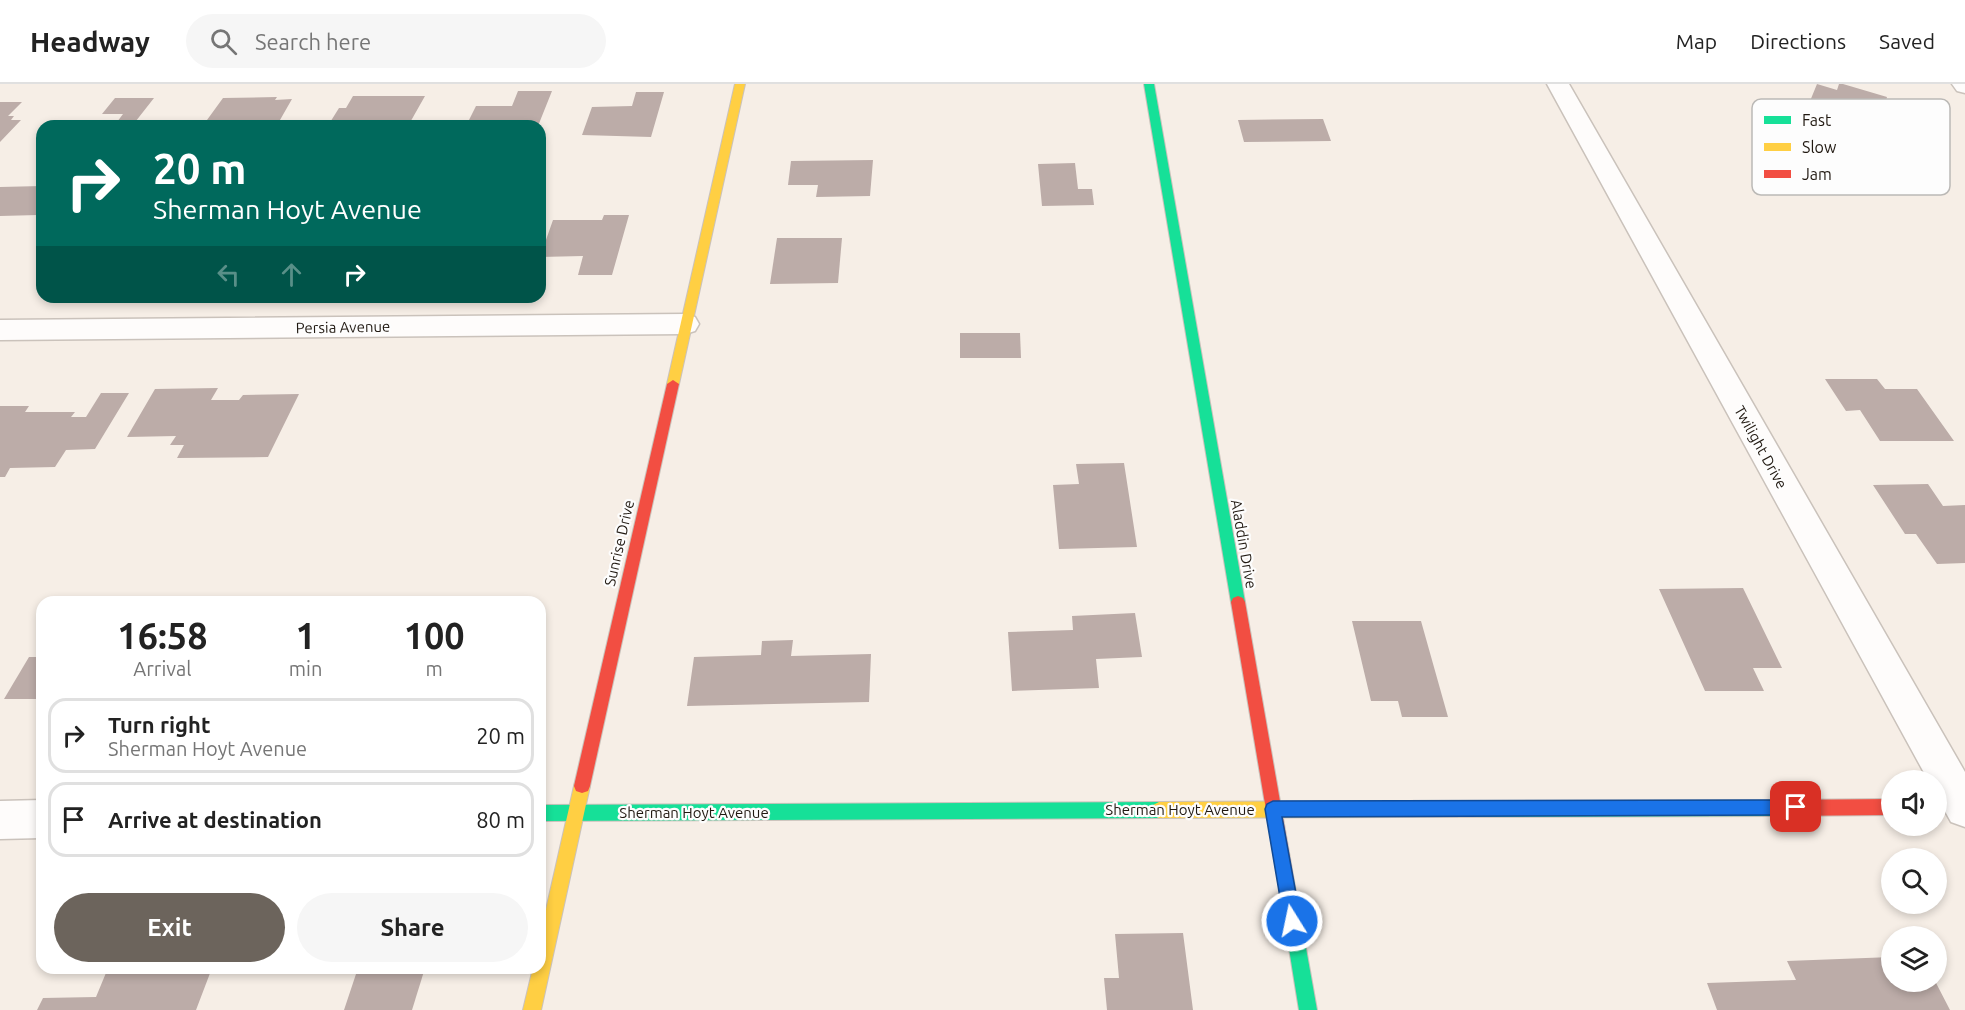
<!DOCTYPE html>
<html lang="en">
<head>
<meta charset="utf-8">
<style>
  :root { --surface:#fff; --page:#f6f6f6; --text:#222; --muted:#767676; --line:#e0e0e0; --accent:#6c645c }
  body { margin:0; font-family:Ubuntu,sans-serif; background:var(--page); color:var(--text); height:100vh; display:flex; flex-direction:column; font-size:22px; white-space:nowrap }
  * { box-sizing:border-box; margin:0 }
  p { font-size:20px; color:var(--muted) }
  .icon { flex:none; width:33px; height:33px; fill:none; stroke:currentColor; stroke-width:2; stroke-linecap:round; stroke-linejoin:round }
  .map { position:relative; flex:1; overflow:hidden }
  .details { position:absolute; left:36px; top:512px; width:510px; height:378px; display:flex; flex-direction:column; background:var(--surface); border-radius:18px; box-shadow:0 3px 9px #0003 }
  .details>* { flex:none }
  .banner { position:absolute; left:36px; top:36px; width:510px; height:183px; border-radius:18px; box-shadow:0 3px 9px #0003; background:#00695c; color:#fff; overflow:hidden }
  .fabs { position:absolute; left:1881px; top:686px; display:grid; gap:12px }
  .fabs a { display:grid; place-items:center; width:66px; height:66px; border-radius:50%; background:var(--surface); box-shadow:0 3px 9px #0003; font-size:30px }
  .pin { position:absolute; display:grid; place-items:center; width:51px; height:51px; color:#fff; margin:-26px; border-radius:12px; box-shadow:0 3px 9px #0006 }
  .me { position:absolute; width:66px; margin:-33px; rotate:350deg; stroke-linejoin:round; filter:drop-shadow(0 0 4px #0008) }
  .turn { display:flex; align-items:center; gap:21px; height:126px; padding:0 18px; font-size:27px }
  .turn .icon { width:78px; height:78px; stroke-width:2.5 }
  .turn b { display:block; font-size:42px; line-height:51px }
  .lanes { display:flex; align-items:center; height:57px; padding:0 18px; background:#0003; justify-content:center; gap:30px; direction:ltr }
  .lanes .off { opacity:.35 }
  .eta { display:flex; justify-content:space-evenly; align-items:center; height:102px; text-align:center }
  .eta b { font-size:36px; font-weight:700; line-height:42px }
  .cta { display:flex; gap:12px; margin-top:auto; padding:12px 18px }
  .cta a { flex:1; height:69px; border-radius:36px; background:var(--accent); color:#fff; font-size:24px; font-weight:700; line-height:69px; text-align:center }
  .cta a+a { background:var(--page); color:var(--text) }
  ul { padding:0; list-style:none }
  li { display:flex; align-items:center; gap:18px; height:75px; margin:0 12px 9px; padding:0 6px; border:3px solid var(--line); border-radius:18px }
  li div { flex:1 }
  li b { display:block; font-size:22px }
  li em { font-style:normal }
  header { display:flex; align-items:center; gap:36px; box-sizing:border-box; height:84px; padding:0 30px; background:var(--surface); border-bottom:2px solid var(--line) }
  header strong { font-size:28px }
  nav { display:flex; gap:33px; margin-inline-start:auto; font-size:21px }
  .search { width:420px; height:54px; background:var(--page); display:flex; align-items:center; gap:15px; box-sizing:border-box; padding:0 21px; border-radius:33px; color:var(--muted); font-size:22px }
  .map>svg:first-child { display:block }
  .building { fill:#bcaca8 }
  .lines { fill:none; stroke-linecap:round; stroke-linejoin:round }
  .street-casing { stroke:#cac2bb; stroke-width:3 }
  .fast-casing { stroke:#cac2bb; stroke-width:2 }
  .slow-casing { stroke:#cac2bb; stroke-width:2 }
  .jam-casing { stroke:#cac2bb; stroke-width:2 }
  .street { fill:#fefcfb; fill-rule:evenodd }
  .fast { fill:#16e098; fill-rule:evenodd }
  .slow { fill:#ffcf43; fill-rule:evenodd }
  .jam { fill:#f24e42; fill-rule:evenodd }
  .route { fill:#1a73e8; stroke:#114b97; stroke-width:1.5 }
  .labels { text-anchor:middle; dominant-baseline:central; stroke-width:4.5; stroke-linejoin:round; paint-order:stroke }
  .street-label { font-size:15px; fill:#211911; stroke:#fdfdfd }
  .key { fill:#fdfdfd; stroke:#bbb9b6; stroke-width:1.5 }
  .key-label { font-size:16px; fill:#211911 }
</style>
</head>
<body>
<header>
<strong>Headway</strong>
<div class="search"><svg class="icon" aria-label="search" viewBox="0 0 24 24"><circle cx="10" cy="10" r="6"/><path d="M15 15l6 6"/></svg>Search here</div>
<nav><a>Map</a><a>Directions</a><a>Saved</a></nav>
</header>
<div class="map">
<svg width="1965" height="926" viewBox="0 0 1965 926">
  <rect width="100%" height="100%" fill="#f6eee6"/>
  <g class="building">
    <polygon points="1817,0 1837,6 1839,0 1843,0 1887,13 1885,20 1905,26 1899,44 1872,36 1871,41 1808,22"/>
    <polygon points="518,7 552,7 538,42 466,42 476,22 512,22"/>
    <polygon points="636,8 664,8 651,53 582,51 592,23 632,22"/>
    <polygon points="353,12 425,12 408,42 329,40 339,24 346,24"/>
    <polygon points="277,13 275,16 292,15 280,36 207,36 223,14"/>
    <polygon points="115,14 154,14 132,42 114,42 123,30 102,30"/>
    <polygon points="0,18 22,18 8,32 14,32 11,36 21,36 0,58"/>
    <polygon points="1323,35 1331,57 1244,58 1238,36"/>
    <polygon points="873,76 870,112 816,113 818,101 788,101 791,77"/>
    <polygon points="1075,79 1078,105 1092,105 1094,121 1042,122 1038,80"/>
    <polygon points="42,102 42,126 38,131 0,132 0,103"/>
    <polygon points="604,131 629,131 612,191 578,191 583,172 540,173 553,136 602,136"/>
    <polygon points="777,154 842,154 838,199 770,200"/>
    <polygon points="960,249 1020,249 1021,274 960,274"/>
    <polygon points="1825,295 1877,295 1885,305 1917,305 1954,357 1880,357 1860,326 1846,327"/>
    <polygon points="218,304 211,316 239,316 243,311 299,310 268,373 177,374 184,361 170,361 176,352 127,353 155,305"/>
    <polygon points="101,309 129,309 95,365 66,366 55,383 10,384 5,393 0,393 0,322 29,322 25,328 75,328 71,333 86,333"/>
    <polygon points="1124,379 1137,463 1059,465 1053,401 1079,400 1076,380"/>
    <polygon points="1928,400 1943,422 1965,421 1965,479 1937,480 1916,450 1905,450 1873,401"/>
    <polygon points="1743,504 1782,584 1753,584 1764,607 1705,607 1659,505"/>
    <polygon points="1135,529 1142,573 1096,575 1099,604 1012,607 1008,548 1073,546 1072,532"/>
    <polygon points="1352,537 1421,537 1448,633 1402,633 1398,617 1371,617"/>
    <polygon points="793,556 791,572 871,570 869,618 687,622 694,573 761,571 762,557"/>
    <polygon points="29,573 42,573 42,615 4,615"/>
    <polygon points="1183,849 1193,926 1107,926 1104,894 1119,894 1115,850"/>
    <polygon points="1892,873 1892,897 1935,897 1950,926 1717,926 1707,899 1796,896 1787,877"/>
    <polygon points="108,884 212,884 196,926 37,926 43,914 96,913"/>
    <polygon points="358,884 425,884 412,926 344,926"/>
  </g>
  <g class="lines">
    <defs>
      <g id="street">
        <polygon points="1547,0 1569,0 1965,688 1965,743 1951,738 1936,711 1936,696 1928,696"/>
        <polygon points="1952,0 1965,0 1965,9 1957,7"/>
        <polygon points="685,230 695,233 699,240 695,247 685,250 0,256 0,236"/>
        <polygon points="42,716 42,754 0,755 0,717"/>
      </g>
      <g id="fast">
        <polygon points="1144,0 1154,0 1245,518 1243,522 1238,524 1233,522 1231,518"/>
        <polygon points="1774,716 1780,719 1782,724 1780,729 1774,732 1398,733 1392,730 1390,725 1392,720 1398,717"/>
        <polygon points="1159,718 1165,721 1167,726 1165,731 1159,734 540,737 540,721"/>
        <polygon points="1286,789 1292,791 1294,797 1317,926 1299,926 1278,797 1280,791"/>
      </g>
      <g id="slow">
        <polygon points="735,0 745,0 679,300 673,304 667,300"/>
        <polygon points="582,695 588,697 590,702 541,926 523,926 533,884 540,884 540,852 574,702 576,697"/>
        <polygon points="1398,717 1404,720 1406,725 1404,730 1398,733 1159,734 1153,731 1151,726 1153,721 1159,718"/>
      </g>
      <g id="jam">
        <polygon points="673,296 679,300 590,702 588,707 582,709 576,707 574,702 667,300"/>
        <polygon points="1238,512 1243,514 1245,518 1294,797 1292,803 1286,805 1280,803 1278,797 1231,518 1233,514"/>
        <polygon points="1892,715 1892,731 1774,732 1768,729 1766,724 1768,719 1774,716"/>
      </g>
    </defs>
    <use href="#street" class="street-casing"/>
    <use href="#fast" class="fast-casing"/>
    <use href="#slow" class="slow-casing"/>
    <use href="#jam" class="jam-casing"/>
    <use href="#street" class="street"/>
    <use href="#fast" class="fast"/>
    <use href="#slow" class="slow"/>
    <use href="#jam" class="jam"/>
  </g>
  <polygon class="route" points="1796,716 1802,718 1804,723 1802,729 1796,731 1282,733 1301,837 1298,843 1292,845 1286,843 1284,837 1265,725 1267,720 1273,717"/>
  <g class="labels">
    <g class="street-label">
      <text transform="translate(343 243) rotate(-1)">Persia Avenue</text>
      <text transform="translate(1761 363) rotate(61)">Twilight Drive</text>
      <text transform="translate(619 459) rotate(-77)">Sunrise Drive</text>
      <text transform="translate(1244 460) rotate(80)">Aladdin Drive</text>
      <text x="1180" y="725">Sherman Hoyt Avenue</text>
      <text x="694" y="728">Sherman Hoyt Avenue</text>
    </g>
  </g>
  <rect x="1752" y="15" width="198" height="96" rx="9" class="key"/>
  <rect x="1764" y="32" width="27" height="8" fill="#16e098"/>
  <rect x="1764" y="59" width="27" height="8" fill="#ffcf43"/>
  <rect x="1764" y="86" width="27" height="8" fill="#f24e42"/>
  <g class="key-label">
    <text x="1802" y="42">Fast</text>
    <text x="1802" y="69">Slow</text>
    <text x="1802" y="96">Jam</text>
  </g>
</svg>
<div class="fabs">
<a><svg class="icon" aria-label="sound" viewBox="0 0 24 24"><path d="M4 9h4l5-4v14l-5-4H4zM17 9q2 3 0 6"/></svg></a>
<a><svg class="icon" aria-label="search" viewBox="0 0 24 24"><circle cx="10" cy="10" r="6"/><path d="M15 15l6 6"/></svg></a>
<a><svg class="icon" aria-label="layers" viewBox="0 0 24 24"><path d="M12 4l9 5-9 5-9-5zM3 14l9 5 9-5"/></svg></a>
</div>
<div class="pin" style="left:1796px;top:723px;background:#d93025"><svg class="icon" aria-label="arrive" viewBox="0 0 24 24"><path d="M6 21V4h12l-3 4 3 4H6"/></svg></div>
<svg class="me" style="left:1292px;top:837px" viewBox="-20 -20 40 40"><circle r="17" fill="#1a73e8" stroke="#fff" stroke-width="3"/><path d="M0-11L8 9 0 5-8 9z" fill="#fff"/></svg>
<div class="banner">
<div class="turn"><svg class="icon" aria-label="right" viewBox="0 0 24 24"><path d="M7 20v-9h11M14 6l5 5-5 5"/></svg><div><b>20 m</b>Sherman Hoyt Avenue</div></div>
<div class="lanes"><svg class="icon off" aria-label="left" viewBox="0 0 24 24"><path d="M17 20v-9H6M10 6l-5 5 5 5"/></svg><svg class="icon off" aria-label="ahead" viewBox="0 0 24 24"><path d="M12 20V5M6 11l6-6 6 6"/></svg><svg class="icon" aria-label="right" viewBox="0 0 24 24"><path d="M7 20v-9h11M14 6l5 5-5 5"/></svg></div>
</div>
<section class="details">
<div class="eta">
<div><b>16:58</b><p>Arrival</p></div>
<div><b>1</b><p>min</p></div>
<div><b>100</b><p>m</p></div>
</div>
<ul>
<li><svg class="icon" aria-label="right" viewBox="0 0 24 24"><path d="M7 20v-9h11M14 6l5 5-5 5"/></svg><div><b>Turn right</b><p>Sherman Hoyt Avenue</p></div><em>20 m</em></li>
<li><svg class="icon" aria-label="arrive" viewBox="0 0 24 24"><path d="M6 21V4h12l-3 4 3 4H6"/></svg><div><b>Arrive at destination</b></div><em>80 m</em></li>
</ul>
<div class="cta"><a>Exit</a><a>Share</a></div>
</section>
</div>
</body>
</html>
